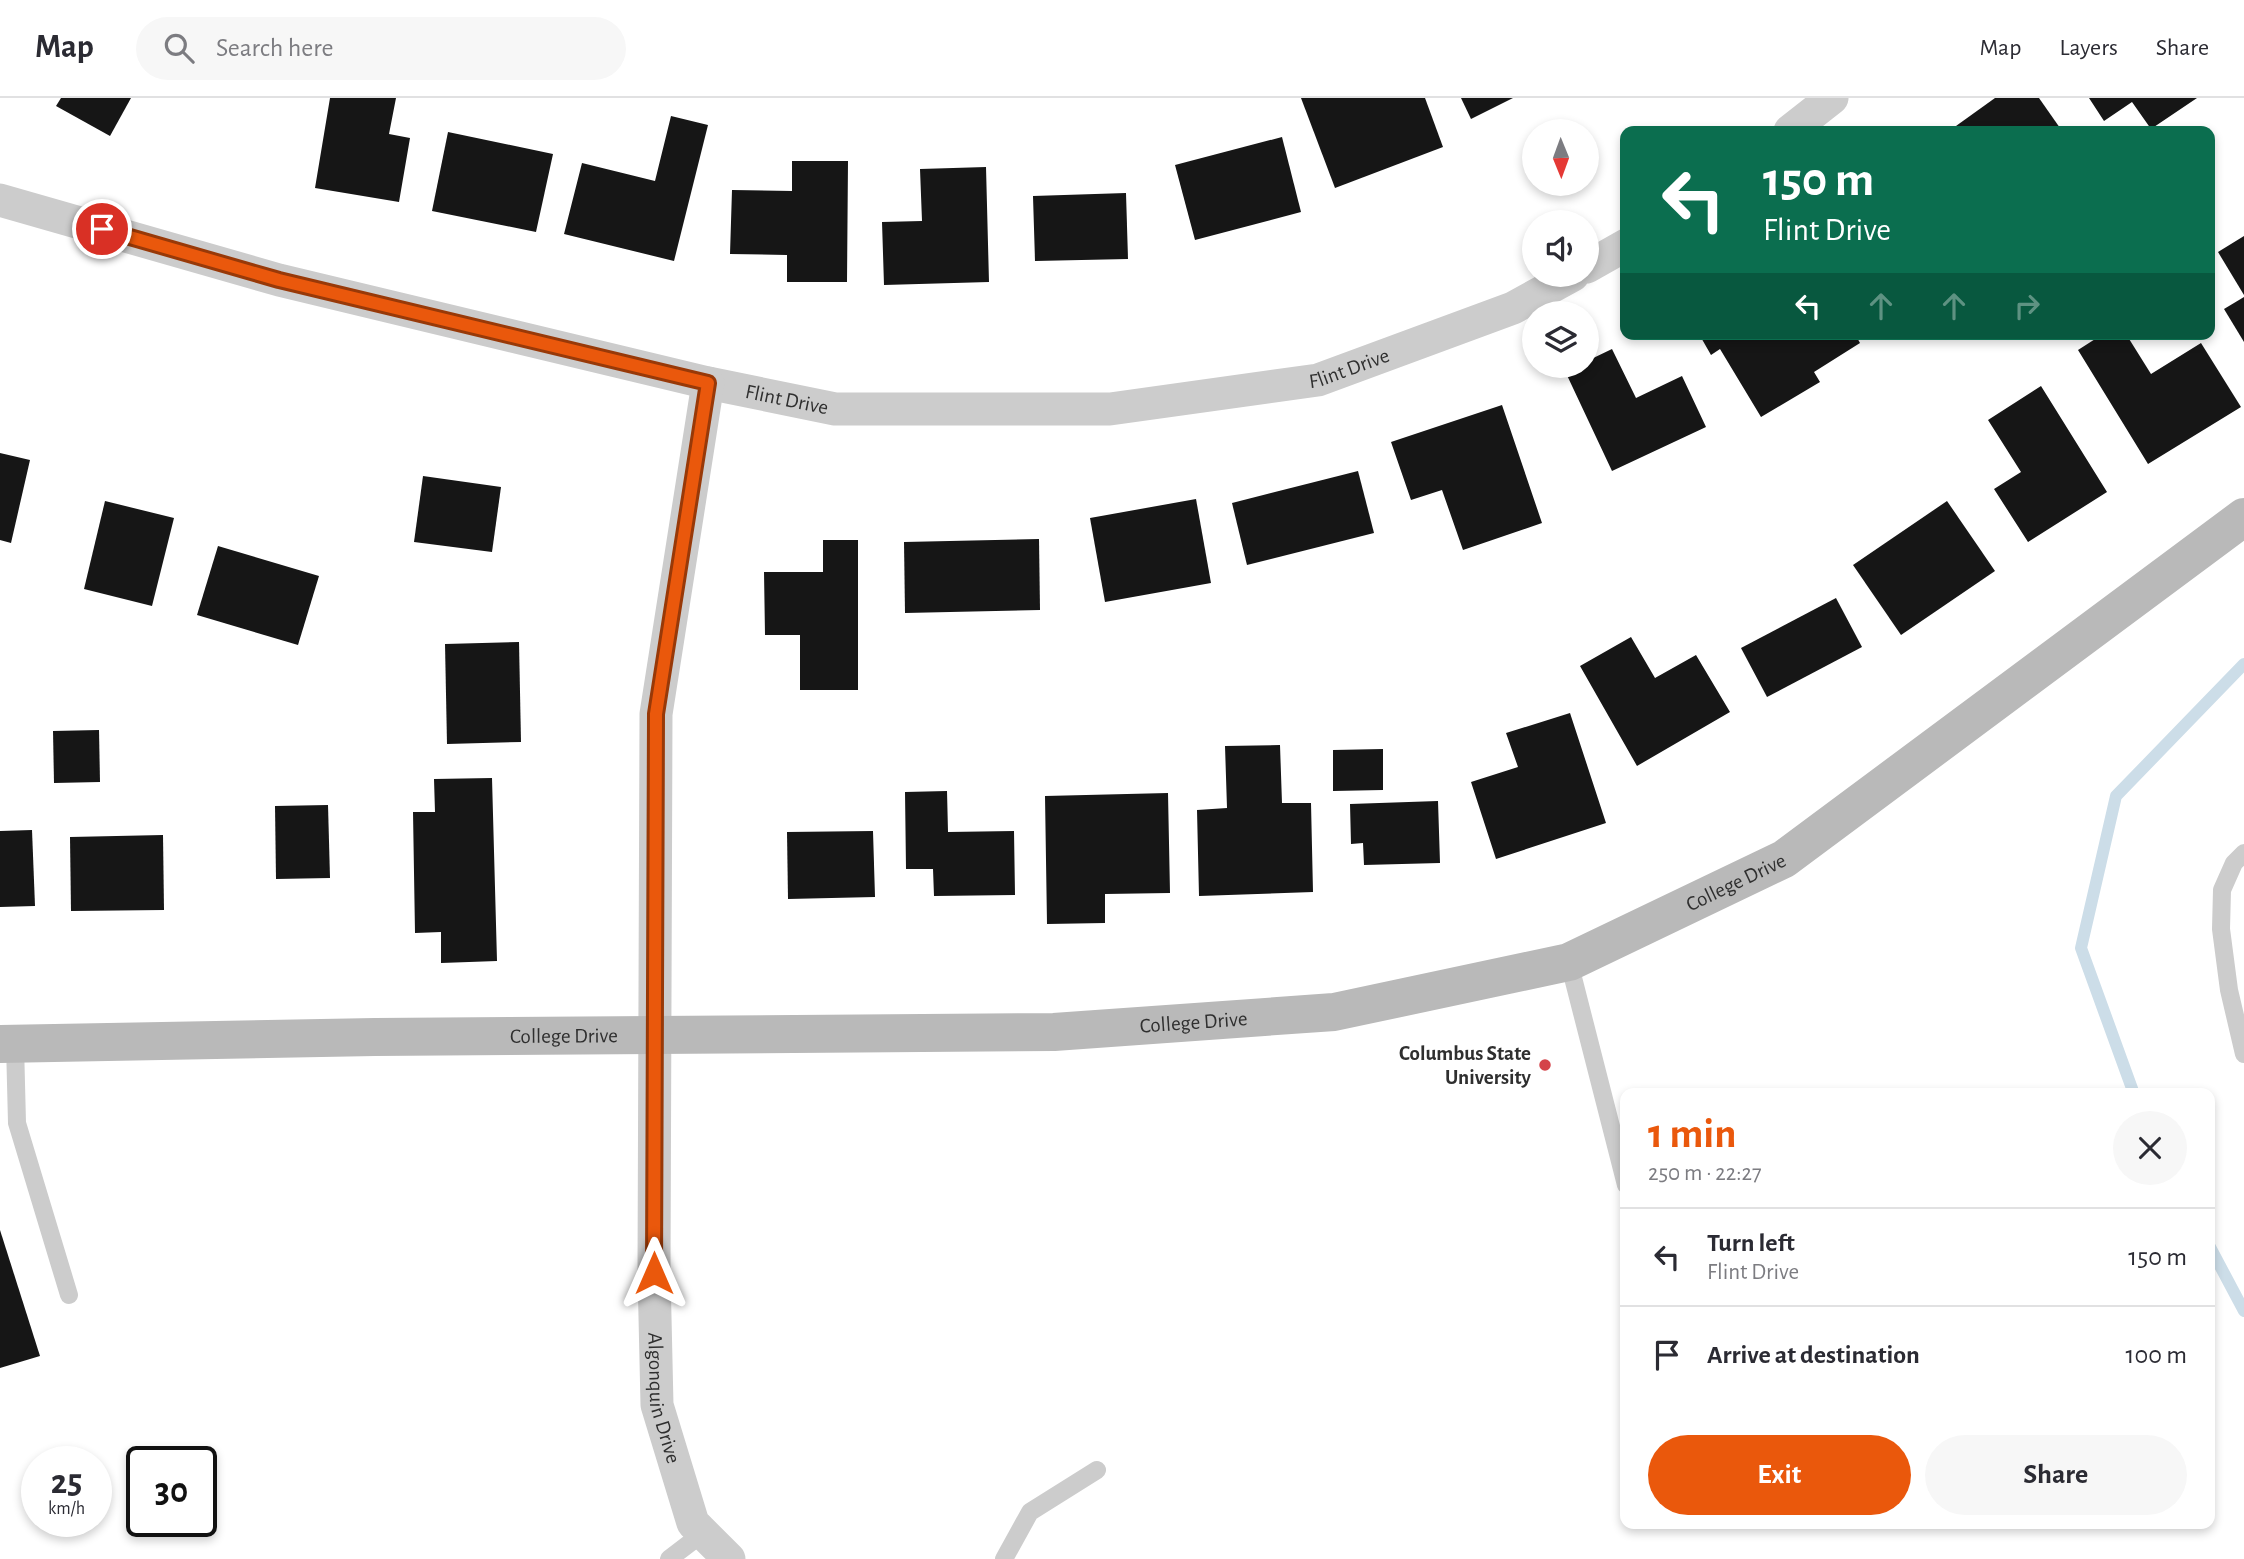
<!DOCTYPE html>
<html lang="en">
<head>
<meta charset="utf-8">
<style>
  :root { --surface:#fff; --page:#f7f7f7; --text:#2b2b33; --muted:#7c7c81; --line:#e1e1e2; --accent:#ea580c }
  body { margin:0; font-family:"Alegreya Sans",sans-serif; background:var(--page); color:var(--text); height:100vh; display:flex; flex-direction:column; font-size:26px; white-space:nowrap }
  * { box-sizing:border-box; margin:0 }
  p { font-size:23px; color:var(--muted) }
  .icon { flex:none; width:38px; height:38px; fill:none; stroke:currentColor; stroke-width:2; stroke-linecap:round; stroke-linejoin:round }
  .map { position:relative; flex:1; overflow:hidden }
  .sheet { position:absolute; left:1620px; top:990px; width:595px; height:441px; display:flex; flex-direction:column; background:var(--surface); border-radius:14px; box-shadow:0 4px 10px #0003 }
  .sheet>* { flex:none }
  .top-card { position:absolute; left:1620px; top:28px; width:595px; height:214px; border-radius:14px; box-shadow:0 4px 10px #0003; background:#0b6e4f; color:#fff; overflow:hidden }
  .needle { width:46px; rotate:179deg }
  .controls { position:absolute; left:1522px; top:21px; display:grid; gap:14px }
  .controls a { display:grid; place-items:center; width:77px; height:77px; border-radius:50%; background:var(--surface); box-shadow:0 4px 10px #0003; font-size:35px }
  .speed { position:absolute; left:21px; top:1348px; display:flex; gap:14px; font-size:35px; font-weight:700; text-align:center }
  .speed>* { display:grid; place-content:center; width:91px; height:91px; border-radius:50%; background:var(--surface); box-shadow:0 4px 10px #0003; line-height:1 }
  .speed small { font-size:18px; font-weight:400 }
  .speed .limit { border:4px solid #111; border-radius:10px; background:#fff; color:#111 }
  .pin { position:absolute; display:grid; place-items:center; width:60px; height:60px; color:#fff; margin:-30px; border:4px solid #fff; border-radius:50%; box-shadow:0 2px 7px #0007 }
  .me { position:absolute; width:77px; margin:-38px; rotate:0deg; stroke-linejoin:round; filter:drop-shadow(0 0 5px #0008) }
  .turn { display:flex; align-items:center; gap:24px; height:147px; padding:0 28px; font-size:32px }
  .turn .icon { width:91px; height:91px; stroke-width:2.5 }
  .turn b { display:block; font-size:49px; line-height:60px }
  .lanes { display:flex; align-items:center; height:66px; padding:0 28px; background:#0003; justify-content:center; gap:35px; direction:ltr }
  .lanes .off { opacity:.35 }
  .round { display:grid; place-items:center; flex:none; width:74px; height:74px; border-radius:37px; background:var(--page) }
  .overview { display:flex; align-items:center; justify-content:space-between; height:119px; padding:0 28px }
  h1 { font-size:42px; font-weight:600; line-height:52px; color:var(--accent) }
  .cta { display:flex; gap:14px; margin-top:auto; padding:14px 28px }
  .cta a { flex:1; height:80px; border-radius:42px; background:var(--accent); color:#fff; font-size:28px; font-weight:600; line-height:80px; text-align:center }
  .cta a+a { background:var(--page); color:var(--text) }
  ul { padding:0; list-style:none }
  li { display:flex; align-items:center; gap:21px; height:98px; padding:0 28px; border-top:2px solid var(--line) }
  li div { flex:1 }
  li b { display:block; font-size:26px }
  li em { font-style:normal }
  header { display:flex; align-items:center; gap:42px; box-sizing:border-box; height:98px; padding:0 35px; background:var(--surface); border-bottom:2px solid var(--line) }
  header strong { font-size:33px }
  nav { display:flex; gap:38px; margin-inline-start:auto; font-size:24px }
  .search { width:490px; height:63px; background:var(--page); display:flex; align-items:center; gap:18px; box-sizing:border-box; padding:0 24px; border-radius:38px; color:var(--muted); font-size:26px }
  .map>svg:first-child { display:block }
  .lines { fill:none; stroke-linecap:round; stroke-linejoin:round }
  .stream { stroke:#ccdde8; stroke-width:12 }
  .building { fill:#161616 }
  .lane { stroke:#ccc; stroke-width:18 }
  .street { stroke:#ccc; stroke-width:33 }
  .secondary { stroke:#b9b9b9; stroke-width:38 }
  .route-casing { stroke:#983908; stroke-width:18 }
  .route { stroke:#ea580c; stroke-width:12 }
  .poi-dot { fill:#d4434a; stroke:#fff; stroke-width:2.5 }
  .labels { text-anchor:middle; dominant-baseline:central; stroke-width:7; stroke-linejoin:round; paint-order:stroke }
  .street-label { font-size:21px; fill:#2f2f2f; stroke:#fff }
  .poi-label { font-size:21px; font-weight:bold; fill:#2f2f2f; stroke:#fff; text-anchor:end }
</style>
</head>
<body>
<header>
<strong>Map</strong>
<div class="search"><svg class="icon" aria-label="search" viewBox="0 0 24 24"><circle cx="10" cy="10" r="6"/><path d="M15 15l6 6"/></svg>Search here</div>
<nav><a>Map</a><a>Layers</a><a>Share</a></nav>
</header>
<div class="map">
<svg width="2244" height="1461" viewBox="0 0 2244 1461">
  <rect width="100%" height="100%" fill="#fff"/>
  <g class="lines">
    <g class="stream">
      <polyline points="2134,996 2081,850 2116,698 2244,566"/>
      <polyline points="2210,1149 2244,1213"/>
    </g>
  </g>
  <g class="building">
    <polygon points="61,0 131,0 110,38 56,8"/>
    <polygon points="330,0 396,0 389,36 410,40 399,104 315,90"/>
    <polygon points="1301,0 1425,0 1443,49 1335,90"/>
    <polygon points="1461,0 1513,0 1471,21"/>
    <polygon points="1995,0 2039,0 2060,30 2055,33 1949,33"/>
    <polygon points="2089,0 2197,0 2151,31 2132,4 2104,23"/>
    <polygon points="671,18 708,27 674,163 564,136 582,65 655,83"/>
    <polygon points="448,34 553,56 536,134 432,113"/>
    <polygon points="1282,39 1301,114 1195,142 1175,67"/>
    <polygon points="792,63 848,63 847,184 787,184 787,157 730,156 732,92 792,93"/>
    <polygon points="986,69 989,184 884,187 882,124 922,123 920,71"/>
    <polygon points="1126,95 1128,161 1035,163 1033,98"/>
    <polygon points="2244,138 2244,197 2218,154"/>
    <polygon points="2244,199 2244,244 2224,211"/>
    <polygon points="1699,236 1855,236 1860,245 1814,274 1820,284 1761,319 1720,251 1711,257"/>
    <polygon points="2103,236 2126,236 2151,276 2201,245 2241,309 2148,366 2078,252"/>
    <polygon points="1612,251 1636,300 1682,278 1706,329 1612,373 1565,273 1576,268 1587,268 1587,263"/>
    <polygon points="2041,288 2107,394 2028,444 1994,391 2021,374 1988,322"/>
    <polygon points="1502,307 1542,425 1463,452 1442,392 1411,402 1391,344"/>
    <polygon points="0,355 30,362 11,445 0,442"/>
    <polygon points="1358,373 1374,435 1247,467 1232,405"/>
    <polygon points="423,378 501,389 492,454 414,444"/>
    <polygon points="1196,401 1211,485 1105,504 1090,420"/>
    <polygon points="105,403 174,420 152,508 84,491"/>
    <polygon points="1947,403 1995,473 1901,537 1853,467"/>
    <polygon points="1039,441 1040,512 905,515 904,444"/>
    <polygon points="823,442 858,442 858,592 800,592 800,537 765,537 764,474 823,474"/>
    <polygon points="218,448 319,478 298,547 197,517"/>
    <polygon points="1836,500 1862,549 1767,599 1741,550"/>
    <polygon points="1631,539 1655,580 1696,557 1730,614 1637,668 1580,568"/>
    <polygon points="519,544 521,644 447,646 445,546"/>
    <polygon points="1570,615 1606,725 1496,761 1471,684 1518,669 1506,635"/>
    <polygon points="99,632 100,684 54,685 53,633"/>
    <polygon points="1280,647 1282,705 1311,705 1313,794 1199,798 1197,712 1227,710 1225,648"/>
    <polygon points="1383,651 1383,692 1333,693 1333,652"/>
    <polygon points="492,680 497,863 441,865 441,834 415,835 413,714 435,714 434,681"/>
    <polygon points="947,693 948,734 1014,733 1015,797 934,798 933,771 906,771 905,694"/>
    <polygon points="1168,695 1170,795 1105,796 1105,825 1047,826 1045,698"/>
    <polygon points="1438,703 1440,765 1364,767 1363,745 1351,746 1350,706"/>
    <polygon points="328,707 330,780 276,781 275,708"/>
    <polygon points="32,732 35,808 0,809 0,733"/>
    <polygon points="873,733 875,799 788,801 787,734"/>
    <polygon points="163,737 164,812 71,813 70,739"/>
    <polygon points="0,1132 40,1258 0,1270"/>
  </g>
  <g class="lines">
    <g class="lane">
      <polyline points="2244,755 2234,765 2222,792 2221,831 2229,892 2244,956"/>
      <polyline points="1569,864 1626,1087"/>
      <polyline points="15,946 17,1025 69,1197"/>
      <polyline points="669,1461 703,1435"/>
      <polyline points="1004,1461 1030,1414 1097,1372"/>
    </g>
    <g class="street">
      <polyline points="1790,33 1832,0"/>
      <path id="s1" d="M0,102L279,182L708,285L835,311H1110L1318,282L1513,210L1573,177"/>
      <polyline points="1587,169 1626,147"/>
      <path id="s2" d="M708,285L656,616L654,1175L657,1307L693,1425L729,1461"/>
    </g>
    <path class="secondary" id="s3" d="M0,946L375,939L1054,934L1334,914L1569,864L1784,761L2244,419"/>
  </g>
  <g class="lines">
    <defs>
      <polyline id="route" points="102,131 279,182 708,285 656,616 654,1175"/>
    </defs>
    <use href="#route" class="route-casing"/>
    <use href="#route" class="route"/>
  </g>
  <circle class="poi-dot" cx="1545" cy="967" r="7"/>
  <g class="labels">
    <g class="street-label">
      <text stroke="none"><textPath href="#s1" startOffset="1379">Flint Drive</textPath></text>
      <text stroke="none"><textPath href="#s1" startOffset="812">Flint Drive</textPath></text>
      <text stroke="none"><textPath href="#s3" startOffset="1760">College Drive</textPath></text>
      <text stroke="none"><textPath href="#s3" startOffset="1194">College Drive</textPath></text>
      <text stroke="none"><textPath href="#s3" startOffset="564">College Drive</textPath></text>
      <text stroke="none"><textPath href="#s2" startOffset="1020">Algonquin Drive</textPath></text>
    </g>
    <g class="poi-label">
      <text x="1531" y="955">Columbus State<tspan x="1531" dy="24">University</tspan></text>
    </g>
  </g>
</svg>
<div class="controls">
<a><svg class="needle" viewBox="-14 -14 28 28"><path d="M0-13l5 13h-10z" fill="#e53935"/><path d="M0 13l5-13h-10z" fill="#7c7c81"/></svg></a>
<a><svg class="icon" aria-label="sound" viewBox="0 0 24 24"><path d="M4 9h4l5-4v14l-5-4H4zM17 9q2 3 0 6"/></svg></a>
<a><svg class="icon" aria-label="layers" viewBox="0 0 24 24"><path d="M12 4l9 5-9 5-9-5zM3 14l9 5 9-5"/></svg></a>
</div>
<div class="speed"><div>25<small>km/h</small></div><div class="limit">30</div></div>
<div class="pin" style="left:102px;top:131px;background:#d93025"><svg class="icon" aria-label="arrive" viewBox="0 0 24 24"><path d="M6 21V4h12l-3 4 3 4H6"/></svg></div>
<svg class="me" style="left:654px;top:1175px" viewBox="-20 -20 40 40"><path d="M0-17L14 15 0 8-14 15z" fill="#ea580c" stroke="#fff" stroke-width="4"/></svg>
<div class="top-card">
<div class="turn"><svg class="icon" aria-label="left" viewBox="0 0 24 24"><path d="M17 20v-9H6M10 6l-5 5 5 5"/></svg><div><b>150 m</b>Flint Drive</div></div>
<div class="lanes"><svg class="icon" aria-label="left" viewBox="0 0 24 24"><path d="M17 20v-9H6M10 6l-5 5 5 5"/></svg><svg class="icon off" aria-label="ahead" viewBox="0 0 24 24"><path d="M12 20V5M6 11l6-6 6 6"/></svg><svg class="icon off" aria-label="ahead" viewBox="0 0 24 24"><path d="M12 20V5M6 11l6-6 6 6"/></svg><svg class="icon off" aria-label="right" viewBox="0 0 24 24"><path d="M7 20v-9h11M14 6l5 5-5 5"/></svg></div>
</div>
<section class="sheet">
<div class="overview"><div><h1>1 min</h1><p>250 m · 22:27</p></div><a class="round"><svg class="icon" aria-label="close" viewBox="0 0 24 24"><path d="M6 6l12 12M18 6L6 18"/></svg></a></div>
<ul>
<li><svg class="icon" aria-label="left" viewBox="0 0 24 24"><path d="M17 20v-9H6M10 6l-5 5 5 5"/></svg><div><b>Turn left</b><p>Flint Drive</p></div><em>150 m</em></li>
<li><svg class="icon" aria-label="arrive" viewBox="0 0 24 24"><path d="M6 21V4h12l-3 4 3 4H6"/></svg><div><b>Arrive at destination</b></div><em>100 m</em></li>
</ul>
<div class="cta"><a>Exit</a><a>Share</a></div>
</section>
</div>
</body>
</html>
